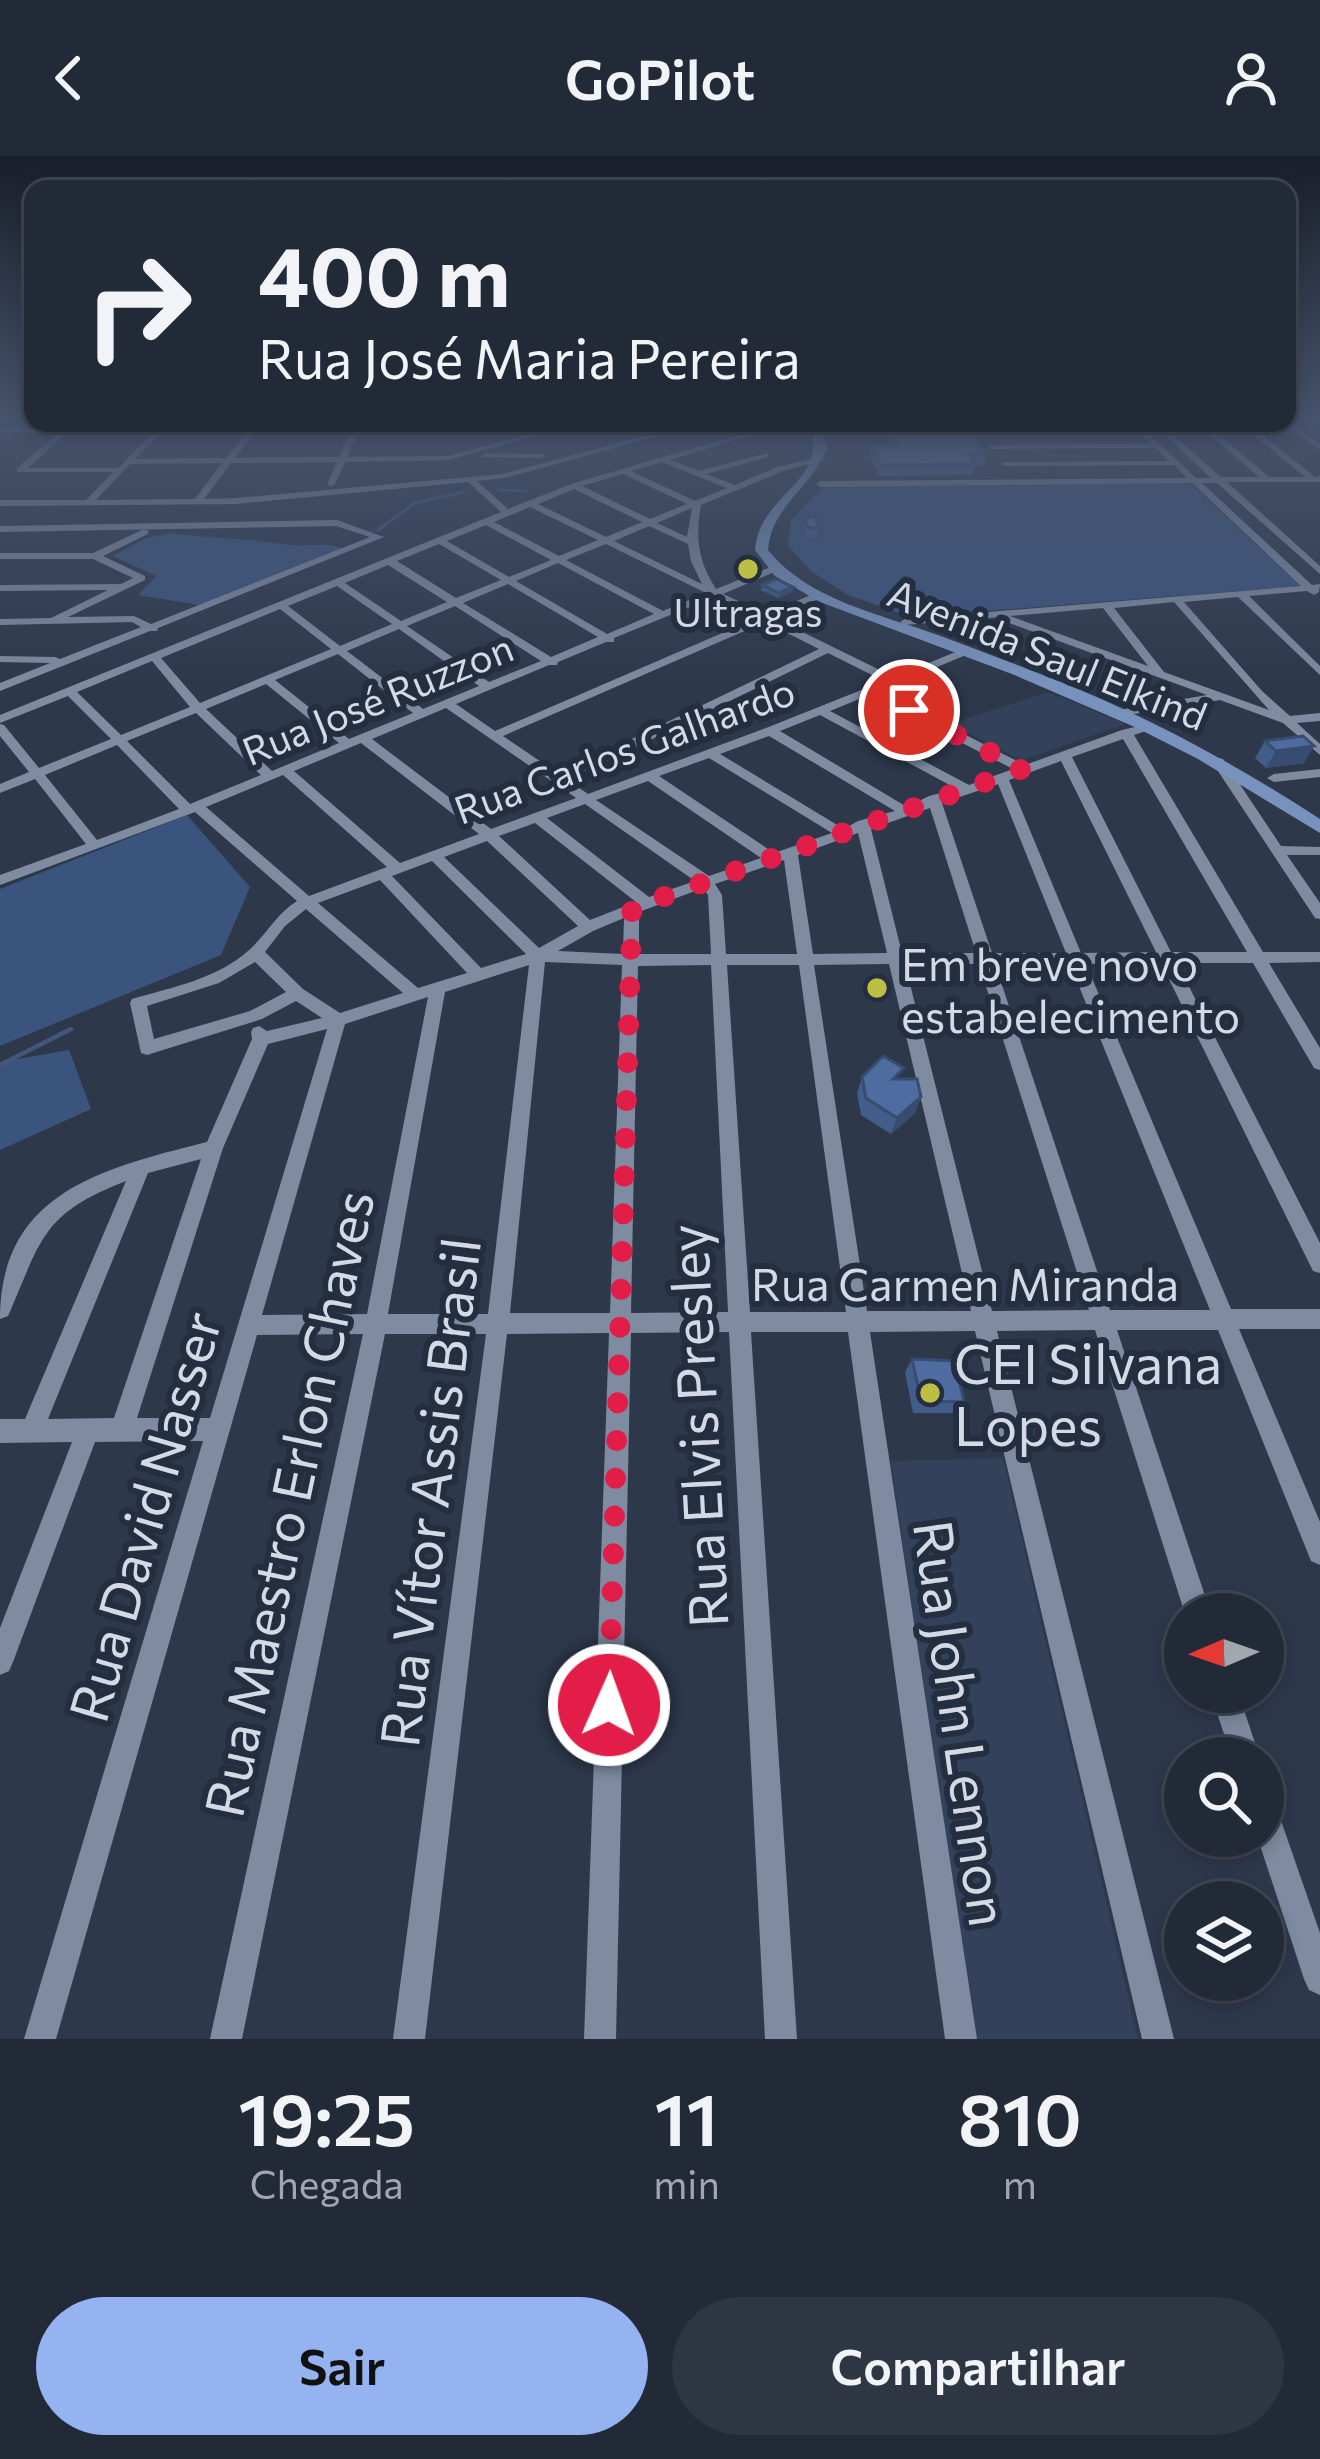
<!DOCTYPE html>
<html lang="pt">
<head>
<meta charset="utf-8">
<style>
  :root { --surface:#222a38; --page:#2e3643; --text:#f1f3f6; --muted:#a2a7ae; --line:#3f4653; --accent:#95b2f1 }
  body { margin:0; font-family:Commissioner,sans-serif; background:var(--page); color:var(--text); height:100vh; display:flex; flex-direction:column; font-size:45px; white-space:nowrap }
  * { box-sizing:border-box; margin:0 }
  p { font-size:39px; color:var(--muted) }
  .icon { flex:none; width:66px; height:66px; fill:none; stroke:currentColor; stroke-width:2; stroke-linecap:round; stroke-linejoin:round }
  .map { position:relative; height:1883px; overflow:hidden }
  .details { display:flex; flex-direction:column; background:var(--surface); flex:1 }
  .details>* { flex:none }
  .top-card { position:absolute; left:24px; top:24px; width:1272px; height:252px; border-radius:24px; box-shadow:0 6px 18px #0003,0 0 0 3px var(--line); background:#222a38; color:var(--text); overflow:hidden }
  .needle { width:78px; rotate:268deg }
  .fabs { position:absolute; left:1164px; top:1437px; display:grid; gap:24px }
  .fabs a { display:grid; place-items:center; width:120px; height:120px; border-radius:50%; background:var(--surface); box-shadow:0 6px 18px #0003,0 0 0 3px var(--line); font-size:60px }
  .pin { position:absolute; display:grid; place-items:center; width:102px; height:102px; color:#fff; margin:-51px; border:6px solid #fff; border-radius:50%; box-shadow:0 3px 12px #0007 }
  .me { position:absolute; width:132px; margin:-66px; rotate:2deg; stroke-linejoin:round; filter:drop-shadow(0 0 9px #0008) }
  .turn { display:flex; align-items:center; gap:42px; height:252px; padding:0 36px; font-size:54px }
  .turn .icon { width:156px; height:156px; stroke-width:2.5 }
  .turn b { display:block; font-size:84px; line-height:102px }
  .eta { display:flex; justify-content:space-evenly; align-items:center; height:204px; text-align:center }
  .eta b { font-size:72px; font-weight:600; line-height:84px }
  .button { display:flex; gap:24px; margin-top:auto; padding:24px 36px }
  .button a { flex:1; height:138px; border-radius:72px; background:var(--accent); color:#111; font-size:48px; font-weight:600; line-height:138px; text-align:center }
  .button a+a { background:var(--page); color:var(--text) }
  header { display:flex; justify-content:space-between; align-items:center; height:156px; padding:0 36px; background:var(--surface); font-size:54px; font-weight:600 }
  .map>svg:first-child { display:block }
  .built { fill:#33425a }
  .green { fill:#3b547d }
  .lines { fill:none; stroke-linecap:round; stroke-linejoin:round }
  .stream-far1 { stroke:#43577a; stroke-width:3 }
  .stream { stroke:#43577a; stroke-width:4.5 }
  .minor { fill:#7e8ba0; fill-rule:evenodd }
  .major { fill:#7992bd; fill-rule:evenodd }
  .wall { fill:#435d8a }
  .shaded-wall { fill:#374c70 }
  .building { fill:#4e6ca0; stroke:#374c70; stroke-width:3 }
  .route { stroke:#e11d48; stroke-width:21; stroke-dasharray:0 37.8 }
  .poi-dot { fill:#bcbf43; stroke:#232e40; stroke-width:4.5 }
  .labels { text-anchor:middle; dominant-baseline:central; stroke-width:12; stroke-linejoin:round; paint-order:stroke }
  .far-poi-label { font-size:39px; fill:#d3dae6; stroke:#232e40 }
  .far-street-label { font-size:39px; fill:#d3dae6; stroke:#232e40 }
  .poi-label { font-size:45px; fill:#d3dae6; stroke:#232e40; text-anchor:start }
  .street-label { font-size:45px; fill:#d3dae6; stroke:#232e40 }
  .near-poi-label { font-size:54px; fill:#d3dae6; stroke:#232e40; text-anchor:start }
  .near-street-label { font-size:54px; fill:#d3dae6; stroke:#232e40 }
</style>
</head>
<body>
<header><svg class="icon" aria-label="back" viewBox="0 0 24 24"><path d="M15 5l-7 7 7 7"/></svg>GoPilot<svg class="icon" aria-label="person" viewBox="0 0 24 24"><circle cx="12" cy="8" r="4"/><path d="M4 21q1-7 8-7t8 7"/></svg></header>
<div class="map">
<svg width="1320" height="1883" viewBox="0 0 1320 1883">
  <rect width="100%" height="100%" fill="#2d384b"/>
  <g class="built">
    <polygon points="1048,536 1126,568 1022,604 950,568"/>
    <polygon points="1003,1302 1138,1883 973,1883 891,1305"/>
  </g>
  <g class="green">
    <polygon points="1189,326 1301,430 911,461 848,439 812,416 788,390 791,364 824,331"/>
    <path d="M169,377C207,382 245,382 282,388C306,392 324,384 347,394L205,450L138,439L156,420L113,400L143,383Z"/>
    <polygon points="187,659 250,731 221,799 0,890 0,733"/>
    <polygon points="69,894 91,953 0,994 0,906"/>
  </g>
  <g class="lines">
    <g class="stream-far1">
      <polyline points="499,334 527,335"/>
      <polyline points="378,374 415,347 464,336"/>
    </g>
    <polyline class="stream" points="0,909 71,873"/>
    <g class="minor">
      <polygon points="1287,265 1320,288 1320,294 1284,269"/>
      <path d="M162,267H168L167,270L252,269L255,267L260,269L362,267L461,270L359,273L347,301L448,300L570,267H583L448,304L345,306L335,328L331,331L327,328L337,306L231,307L204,343L236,342L502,318L692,267H705L505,322L477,325L508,353L571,328L766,271V275L670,304L699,315L768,297V301L706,318L735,329L777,311L822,301L826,303L783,315L701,349C695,381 698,405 716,433L773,410H779V414L723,438L766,458L813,438H821V442L774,462L894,521L958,495H966V499L879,535L1025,609L1122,574L1152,567V573L1134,579L1263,796H1320V806L1269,807L1320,892V914L1314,912L1253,807H1177L1320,1087V1117L1313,1115L1161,807L1086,808L1231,1153H1320V1173H1239L1320,1366V1409L1311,1405L1218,1174H1117L1211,1458H1185L1095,1174L997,1175L1174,1883H1142L975,1175L870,1176L977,1883H945L848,1176H751L797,1883H765L729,1176L631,1177L616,1883H584L609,1177L507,1178L425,1883H393L486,1178H385L242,1883H210L363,1178L257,1179L56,1883H24L203,1285L95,1286L13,1506L9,1515L0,1519V1472L72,1286L0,1287V1263H25L126,1025C41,1058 42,1083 8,1160L0,1163C0,1035 105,1012 207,986L252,883L251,876L253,872L259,870L267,875L322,862L296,845L262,863L147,899L141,897L130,847L132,843C173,831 217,823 249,794C267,778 276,758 297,745L195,656L0,729V719L86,688L35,623L0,637V628L29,616L0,580V568L4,569L39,612L111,583L68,540L0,567V559L501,356L468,326L236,348L0,350V344H86L113,316H17V312L59,276H0V272L64,271L70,268L73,271L158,270ZM351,273L339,301L235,302L256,274ZM248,274L226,302L135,303L163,275ZM154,275L118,312H28L68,276ZM662,306L727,332L695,345L631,315ZM222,307L195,343L96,344L130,308ZM623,318L687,348L650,363L582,330ZM574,333L642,366L606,381L538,348ZM530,351L598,384L559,400L494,366ZM692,352L687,381L657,367ZM486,369L551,404L509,421L447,385ZM649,370L688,388L691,405L702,428L614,385ZM439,388L501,424L456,442L397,405ZM606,388L706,437L663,455L566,404ZM558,407L654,458L607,478L516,425ZM388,409L447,446L401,465L345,427ZM508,428L598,481L551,501L463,447ZM337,430L392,468L340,490L288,450ZM714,441L757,462L495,575L456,548L549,509H557L558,506L606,486H614V482ZM455,450L541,505L489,526L407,470ZM280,453L331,493L200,547L161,502ZM765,466L819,493L559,618L503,580ZM399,473L479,530L423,553L347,495ZM828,497L884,525L766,572L588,638L568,624ZM338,498L413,557L349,583L275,524ZM152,505L190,551L121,579L77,536ZM266,528L339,587L272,615L206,553ZM869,539L1013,613L969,629L830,555ZM446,552L576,642L491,673L372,583ZM196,557L261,619L190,648L127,585ZM820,559L957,633L929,640L907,651L780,575ZM769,580L895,655L858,665L844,673L720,598ZM1123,583L1247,796H1171L1072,601ZM361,587L479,678L400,707L294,615ZM117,589L179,653L97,684L45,619ZM709,602L832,677L774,697L659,620ZM1061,605L1156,796L1081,797L1009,624ZM283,619L387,711L309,740L206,651ZM648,625L761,702L709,720L596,644ZM998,628L1066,797H992L942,647ZM585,648L695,725L649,741L547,662ZM930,652L976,797H902L871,673ZM535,667L636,746L590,764L499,680ZM858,677L887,797L813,798L798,699ZM487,685L578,770L539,792L444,701ZM784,704L797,798H726L722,739L715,728ZM432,705L526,798L481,812L392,720ZM380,724L467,817L418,832L318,747ZM703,732L708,739L711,798H639V756ZM306,753L403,837L340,857L303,833L265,796L285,770ZM624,762L623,798L558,795L593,775ZM255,806L286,836L250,855L154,883L147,850L219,827ZM545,806L622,809L610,1157H510ZM889,808L971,1155H867L814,809ZM905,808H979L1089,1154L992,1155ZM995,808H1070L1210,1154H1110ZM529,809L488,1158H388L445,836ZM711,809L728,1156L631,1157L638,810ZM727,809H799L846,1156H750ZM428,841L367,1158L262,1159L345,868ZM327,873L210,1262H137L223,992L268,888ZM201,1003L114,1262L48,1263L148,1017Z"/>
      <path d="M1129,267H1137L1196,322H1211L1152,267H1160L1221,321H1259L1196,267H1205L1269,321H1305L1239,267H1248L1315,321L1320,320V326H1227L1320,410V418L1217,327H1202L1312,429L1320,428L1319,436L1314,439L1307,435L1249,440L1320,510V519L1238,441L1184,446L1262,535L1290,560L1320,557V565L1297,567L1320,588V599L1283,567L1220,544L1115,561L1113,558L1119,554L1207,539L1001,464L1000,461L905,469L900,466L905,463L1301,430L1192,327L820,331L816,328L820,325L1187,322L1174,309L1005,310L1001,308L1005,306L1169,305L1156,292L992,293L988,291L992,289L1151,288L1140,277L982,278L978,276L1135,273ZM1174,446L1269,554L1164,516L1114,452ZM1103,452L1148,510L1010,460Z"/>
      <polygon points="524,272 527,276 456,277 452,275"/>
      <polygon points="484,297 542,298 546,300 542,302 481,301"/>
      <polygon points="337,364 384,381 158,472 157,475 150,475 0,535 0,527 50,507 0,506 0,500 55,501 60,503 141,471 132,466 0,469 0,463 51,462 108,434 0,435 0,429 121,428 133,422 93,403 0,403 0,397 93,397 142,374 148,374 148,378 103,400 145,420 145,424 68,461 134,460 151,468 370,381 336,370 0,376 0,370"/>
      <polygon points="1218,602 1223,603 1281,690 1320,691 1320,699 1287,699 1320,747 1320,763 1315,762 1212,606"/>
      <polygon points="1320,613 1320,621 1274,626 1267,622 1274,618"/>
      <polygon points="1210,1536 1238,1536 1260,1602 1232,1602"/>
      <polygon points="1263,1639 1273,1643 1277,1653 1320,1777 1320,1839 1309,1834 1304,1823 1257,1680 1263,1680"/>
    </g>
    <path class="major" d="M809,267H819L827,291C812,333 771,350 768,394C808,444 880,458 938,479C987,497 1036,516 1085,536C1167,571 1245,614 1320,663V677L1198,603L1137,572L1012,518L820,446L775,420L755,394C760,335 830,329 809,267Z"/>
  </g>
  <g class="wall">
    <polygon points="883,267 977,267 982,275 979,286 977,286 986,298 984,310 975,310 973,319 879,320 870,301 872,289 892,289"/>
    <polygon points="804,362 819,372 817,382 808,382 803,371"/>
    <polygon points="762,429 793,431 793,436 778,442 761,434"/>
    <polygon points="1265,585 1314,590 1304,607 1266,612 1255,602"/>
    <polygon points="862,921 900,923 921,941 915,957 891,978 861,959 857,937"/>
    <polygon points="912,1203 964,1246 956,1257 913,1257 905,1216"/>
  </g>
  <g class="shaded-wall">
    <polygon points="793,431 793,436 778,442 779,437"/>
    <polygon points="1314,590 1304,607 1266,612 1276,595"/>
    <polygon points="921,941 915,957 891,978 897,962"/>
  </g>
  <g class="building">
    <polygon points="889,267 977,267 982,275 970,275 986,298 969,298 975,308 881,309 872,289 899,289"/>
    <polygon points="816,361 819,372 809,372 804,362"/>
    <polygon points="776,423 793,431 779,437 762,429"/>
    <polygon points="1303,580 1314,590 1276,595 1265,585"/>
    <polygon points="883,900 904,912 893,923 917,923 921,941 897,962 866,942 862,921"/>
    <polygon points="912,1203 955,1205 964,1246 921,1245"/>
  </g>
  <linearGradient id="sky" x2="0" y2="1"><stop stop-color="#191f29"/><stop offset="0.5" stop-color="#46536c"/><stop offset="1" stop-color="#46536c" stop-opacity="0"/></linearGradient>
  <rect width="1320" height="527" fill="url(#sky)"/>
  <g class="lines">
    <polyline class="route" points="609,1549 632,752 1022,613 909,554"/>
  </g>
  <g class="poi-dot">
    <circle cx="748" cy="413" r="12"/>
    <circle cx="877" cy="832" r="12"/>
    <circle cx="930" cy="1237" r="12"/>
  </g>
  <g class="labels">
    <g class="far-poi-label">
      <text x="748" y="455">Ultragas</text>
    </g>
    <g class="far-street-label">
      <text transform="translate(1048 497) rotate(22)">Avenida Saul Elkind</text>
      <text transform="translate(377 542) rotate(-22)">Rua José Ruzzon</text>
      <text transform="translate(624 593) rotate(-20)">Rua Carlos Galhardo</text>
    </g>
    <g class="poi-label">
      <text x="901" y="806">Em breve novo<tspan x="901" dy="52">estabelecimento</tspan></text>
    </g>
    <g class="street-label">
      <text x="965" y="1126">Rua Carmen Miranda</text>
    </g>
    <g class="near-poi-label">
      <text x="954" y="1206">CEI Silvana<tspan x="954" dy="62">Lopes</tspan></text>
    </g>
    <g class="near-street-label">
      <text transform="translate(696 1270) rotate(-93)">Rua Elvis Presley</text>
      <text transform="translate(428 1336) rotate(-83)">Rua Vítor Assis Brasil</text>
      <text transform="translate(287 1347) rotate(-78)">Rua Maestro Erlon Chaves</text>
      <text transform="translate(143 1360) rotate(-74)">Rua David Nasser</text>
      <text transform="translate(963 1567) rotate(82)">Rua John Lennon</text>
    </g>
  </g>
</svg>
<div class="fabs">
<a><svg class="needle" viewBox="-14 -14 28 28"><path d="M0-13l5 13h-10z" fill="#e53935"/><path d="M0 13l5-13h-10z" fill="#a2a7ae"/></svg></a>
<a><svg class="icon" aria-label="search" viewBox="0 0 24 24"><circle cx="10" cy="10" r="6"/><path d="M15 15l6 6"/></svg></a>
<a><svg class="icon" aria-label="layers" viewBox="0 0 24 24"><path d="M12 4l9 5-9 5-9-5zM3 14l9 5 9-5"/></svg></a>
</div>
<div class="pin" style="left:909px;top:554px;background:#d93025"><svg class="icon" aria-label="arrive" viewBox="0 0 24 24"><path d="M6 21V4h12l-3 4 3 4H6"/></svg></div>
<svg class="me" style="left:609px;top:1549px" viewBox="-20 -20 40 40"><circle r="17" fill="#e11d48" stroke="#fff" stroke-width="3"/><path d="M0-11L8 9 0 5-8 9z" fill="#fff"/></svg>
<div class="top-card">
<div class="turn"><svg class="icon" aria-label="right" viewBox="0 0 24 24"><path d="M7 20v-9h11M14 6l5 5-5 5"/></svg><div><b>400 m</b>Rua José Maria Pereira</div></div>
</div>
</div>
<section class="details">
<div class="eta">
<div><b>19:25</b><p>Chegada</p></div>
<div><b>11</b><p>min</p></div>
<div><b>810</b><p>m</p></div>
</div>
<div class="button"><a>Sair</a><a>Compartilhar</a></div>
</section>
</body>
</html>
